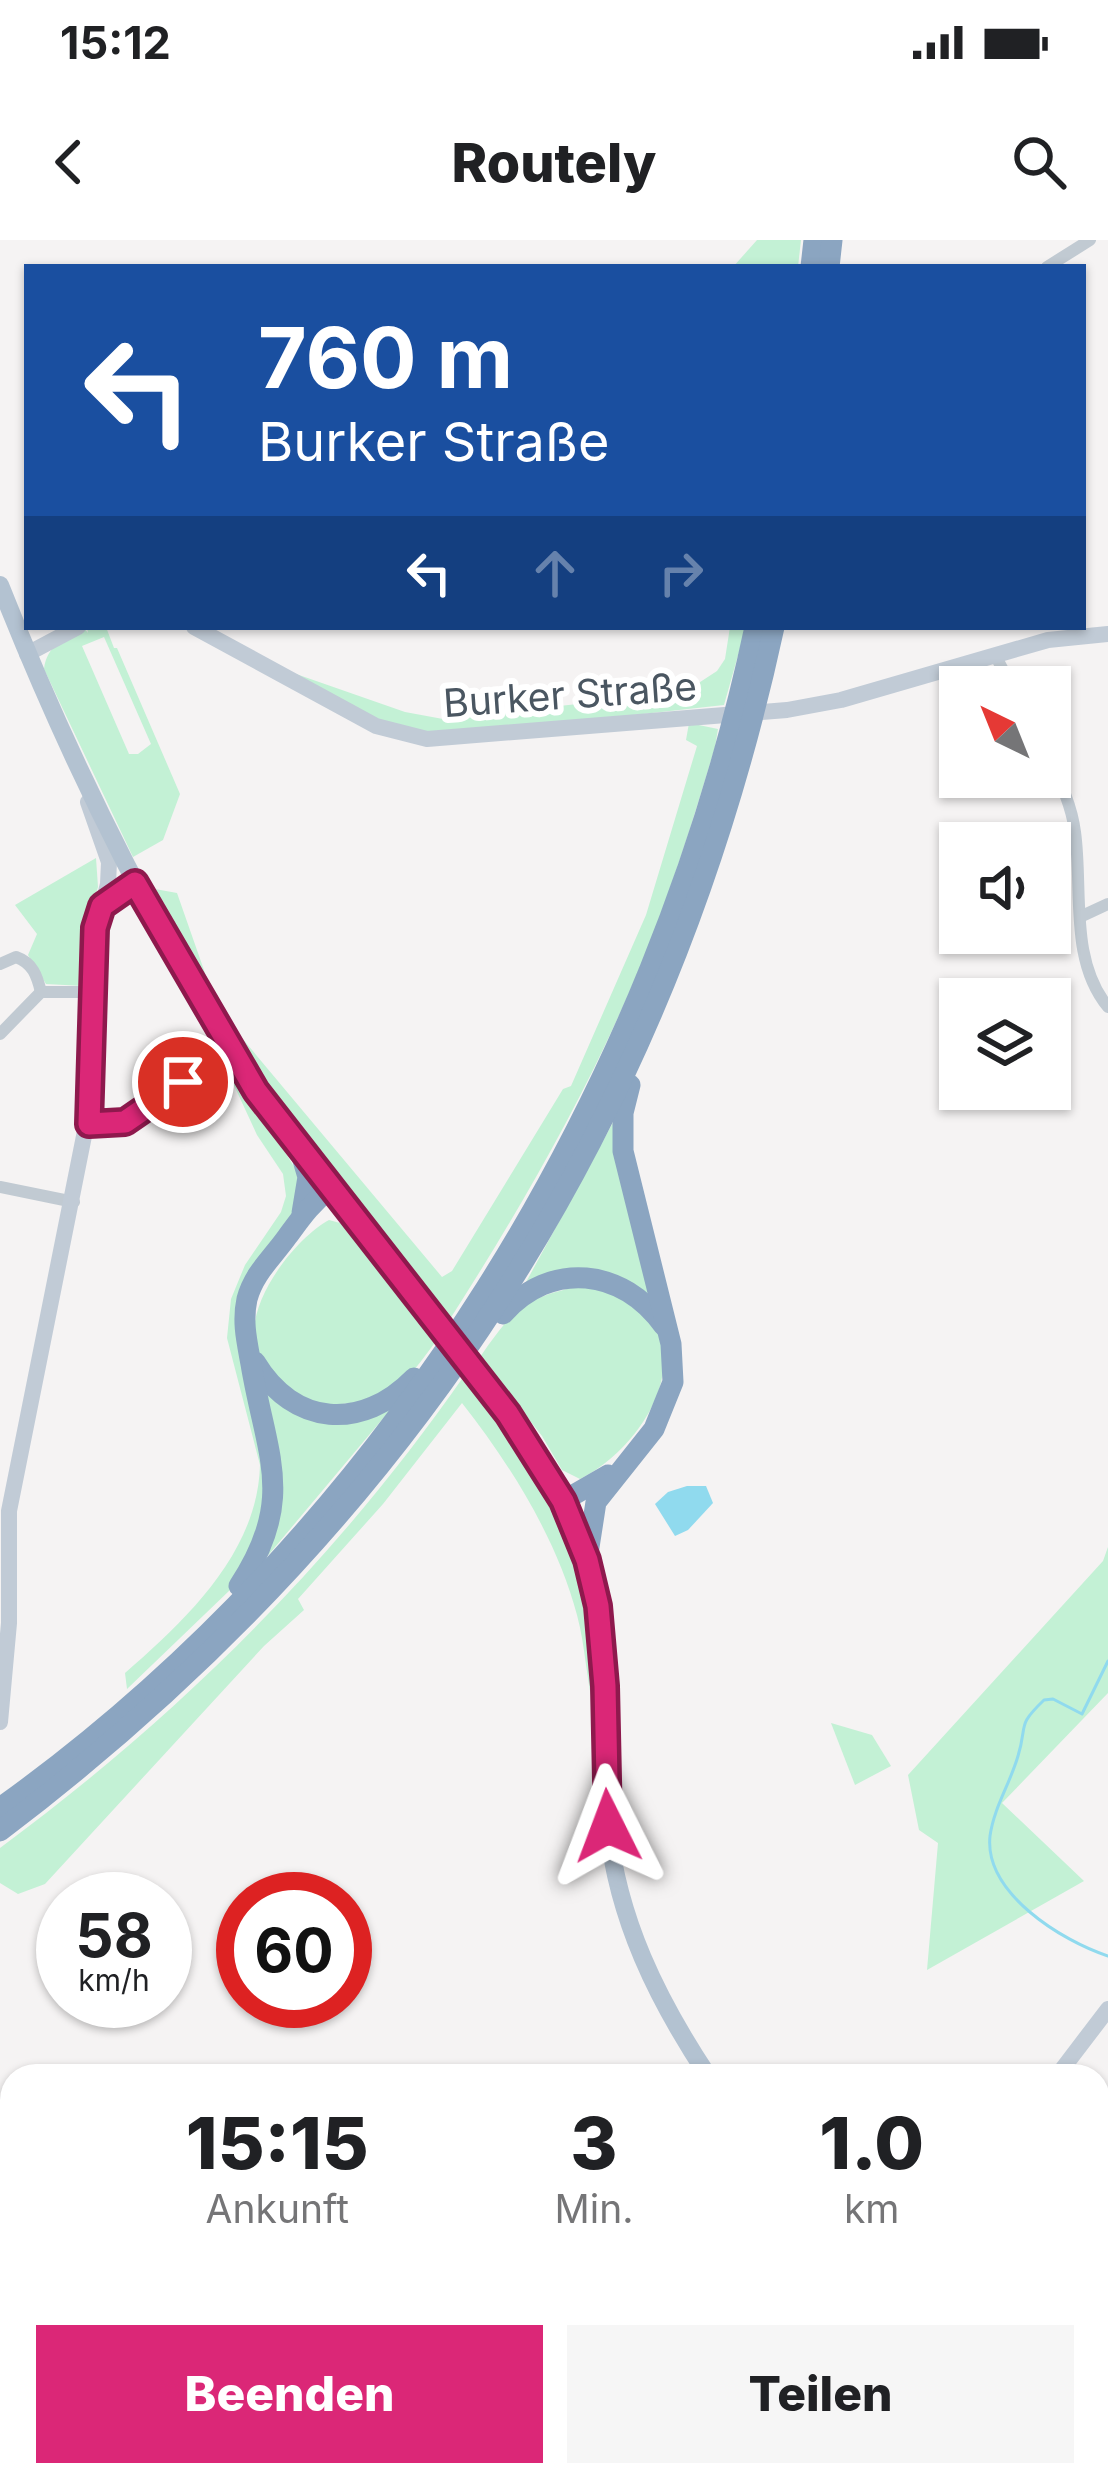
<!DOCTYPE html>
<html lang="de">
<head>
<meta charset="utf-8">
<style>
  :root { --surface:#fff; --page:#f6f6f6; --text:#202124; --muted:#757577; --accent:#db2777 }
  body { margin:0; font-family:Inter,sans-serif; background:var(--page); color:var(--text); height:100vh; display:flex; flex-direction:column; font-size:45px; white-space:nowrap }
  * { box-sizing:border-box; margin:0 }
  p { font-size:39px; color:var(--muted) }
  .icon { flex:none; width:66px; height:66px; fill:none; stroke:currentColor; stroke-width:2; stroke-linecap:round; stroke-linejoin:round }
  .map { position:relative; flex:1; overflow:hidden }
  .panel { position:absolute; left:0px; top:1824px; width:1110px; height:423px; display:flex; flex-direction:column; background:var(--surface); border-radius:36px 36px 0 0; box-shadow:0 3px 9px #0004 }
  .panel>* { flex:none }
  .hud { position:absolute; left:24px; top:24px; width:1062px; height:366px; border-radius:0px; box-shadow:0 3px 9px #0004; background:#1a4fa0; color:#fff; overflow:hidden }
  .needle { width:78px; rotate:317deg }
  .tools { position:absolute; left:939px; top:426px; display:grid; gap:24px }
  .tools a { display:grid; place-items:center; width:132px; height:132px; border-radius:0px; background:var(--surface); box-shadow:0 3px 9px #0004; font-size:60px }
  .speed { position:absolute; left:36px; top:1632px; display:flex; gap:24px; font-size:60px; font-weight:700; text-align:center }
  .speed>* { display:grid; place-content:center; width:156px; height:156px; border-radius:50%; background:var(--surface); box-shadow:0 3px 9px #0004; line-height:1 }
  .speed small { font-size:30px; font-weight:400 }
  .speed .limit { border:18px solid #d22; background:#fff; color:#111 }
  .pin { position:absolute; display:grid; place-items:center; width:102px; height:102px; color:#fff; margin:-51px; border:6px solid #fff; border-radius:50%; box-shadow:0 3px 12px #0007 }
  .me { position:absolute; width:132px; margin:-66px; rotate:357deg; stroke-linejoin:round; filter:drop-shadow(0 0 9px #0008) }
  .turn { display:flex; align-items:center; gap:42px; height:252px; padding:0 36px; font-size:54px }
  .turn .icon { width:156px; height:156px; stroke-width:2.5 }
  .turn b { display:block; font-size:84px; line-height:102px }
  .lanes { display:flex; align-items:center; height:114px; padding:0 36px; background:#0003; justify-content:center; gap:60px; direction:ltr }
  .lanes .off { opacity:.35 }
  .eta { display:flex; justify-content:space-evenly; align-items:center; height:204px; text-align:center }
  .eta b { font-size:72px; font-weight:800; line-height:84px }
  .action { display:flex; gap:24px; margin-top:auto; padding:24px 36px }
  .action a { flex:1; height:138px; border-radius:0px; background:var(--accent); color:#fff; font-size:48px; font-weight:800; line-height:138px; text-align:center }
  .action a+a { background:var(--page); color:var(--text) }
  .status { display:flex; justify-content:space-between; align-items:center; height:84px; padding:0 60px; background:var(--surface); direction:ltr }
  .status svg { height:33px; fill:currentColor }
  header { display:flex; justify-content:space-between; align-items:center; height:156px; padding:0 36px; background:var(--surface); font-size:54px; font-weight:800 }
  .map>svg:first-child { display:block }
  .green { fill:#c3f1d5; fill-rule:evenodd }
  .water { fill:#90daee }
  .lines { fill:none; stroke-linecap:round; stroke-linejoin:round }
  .stream { stroke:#90daee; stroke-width:3 }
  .street { stroke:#c1cad2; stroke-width:12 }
  .secondary { stroke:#c1cbd6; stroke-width:16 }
  .primary { stroke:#b3c2d1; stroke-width:18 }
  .highway { stroke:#8ba5c1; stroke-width:21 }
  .route-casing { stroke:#8e194d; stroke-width:30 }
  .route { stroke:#db2777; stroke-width:21 }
  .labels { text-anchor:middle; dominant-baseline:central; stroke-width:12; stroke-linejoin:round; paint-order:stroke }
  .street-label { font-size:39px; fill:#4a5661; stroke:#fff }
</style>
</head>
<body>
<div class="status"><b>15:12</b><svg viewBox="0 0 49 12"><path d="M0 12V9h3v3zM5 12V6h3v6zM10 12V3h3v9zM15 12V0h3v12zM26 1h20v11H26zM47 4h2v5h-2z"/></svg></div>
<header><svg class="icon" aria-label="back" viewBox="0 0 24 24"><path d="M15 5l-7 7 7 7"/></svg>Routely<svg class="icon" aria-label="search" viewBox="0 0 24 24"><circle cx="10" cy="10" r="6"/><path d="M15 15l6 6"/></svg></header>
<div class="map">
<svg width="1108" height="2245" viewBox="0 0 1108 2245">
  <rect width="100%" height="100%" fill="#f5f3f3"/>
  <g class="green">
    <polygon points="757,0 801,0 798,27 733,27"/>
    <path d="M87,387H106L114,408H117L180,554L163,600L133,617L44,429C47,405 64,399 84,388L88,393ZM104,397L151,504L138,514H129L82,406Z"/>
    <polygon points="730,387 746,387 724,465 427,498 397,491 256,420 405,472 443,479 622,459 694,446 717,431 725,419"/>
    <path d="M689,483L718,489L715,507C695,574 674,642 648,707C596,838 526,960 450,1079L375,991L273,861L204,753L153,652L155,649L177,653L212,753L231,785L442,1037L452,1031L563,849L571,846L646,675L697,506L686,500Z"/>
    <polygon points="96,618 98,647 82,697 83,746 46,744 28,715 37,694 15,665"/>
    <path d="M220,815H225L301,938V962L235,1077L238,1108L263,1201L265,1279L230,1350L127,1449L125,1433C186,1380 258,1312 260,1225L227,1098L231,1059L245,1025L281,972L286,956L283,934L257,895Z"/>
    <polygon points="622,866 663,1073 636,1049 525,1044"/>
    <path d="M329,980L340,983L351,993L436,1101C391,1164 383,1160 309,1167C294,1153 274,1138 262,1121C232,1078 292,1000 329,980Z"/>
    <path d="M588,1044C599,1048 613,1051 624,1057C707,1106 644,1208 580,1239L562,1230L542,1196L480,1117C517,1064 525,1058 588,1044Z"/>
    <polygon points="257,1136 281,1161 390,1170 265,1319 274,1288"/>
    <path d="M464,1136C520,1204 576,1285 590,1373C596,1406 594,1442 596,1476C586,1443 586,1408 577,1375C557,1299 510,1224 462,1163L383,1264L298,1359L304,1370L264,1406L45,1644L18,1654L0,1643V1608C180,1475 336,1320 464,1136Z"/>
    <polygon points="1108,1307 1108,1453 1002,1563 1084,1641 927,1730 938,1603 919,1590 908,1535 1103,1321"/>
    <polygon points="831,1483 872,1495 891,1526 855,1545"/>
  </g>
  <polygon class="water" points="687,1246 706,1246 713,1263 688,1290 675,1296 655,1264 668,1252"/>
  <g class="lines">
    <path class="stream" d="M1108,1421L1082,1474L1053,1459L1044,1460C1016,1487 1028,1483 1018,1516C1010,1544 994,1567 990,1596C984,1653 1062,1701 1108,1716"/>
    <g class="street">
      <polyline points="1047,27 1090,0"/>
      <polyline points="995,415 1012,447"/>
      <path d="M1050,520C1061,543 1072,567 1075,592C1083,649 1069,720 1108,767"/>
      <polyline points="1082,676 1108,664"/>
      <path d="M0,724L16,717C33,723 37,736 41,752"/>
      <polyline points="0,794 41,752 94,752"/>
      <polyline points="89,883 125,882 183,842"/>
      <polyline points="0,947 74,962"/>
      <polyline points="410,2235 420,2245"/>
      <polyline points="844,2235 853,2245"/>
      <polyline points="713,2245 722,2235"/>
    </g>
    <g class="secondary">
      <polyline points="194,387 376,486 427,499 787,470 841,460 1048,400 1108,394"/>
      <polyline points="27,414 78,387"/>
      <polyline points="0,1482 9,1383 9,1271 92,856 93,703 108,644 109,622 88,562"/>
      <polyline points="1057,1836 1108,1769"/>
      <polyline points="521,2245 529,2235"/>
    </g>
    <g class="primary">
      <path d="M0,345C51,474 110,600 178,721C203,765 228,812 257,853C318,940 386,1021 452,1103C491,1153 534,1202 562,1258C619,1373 594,1468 608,1587C618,1680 657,1759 708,1836"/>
      <polyline points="996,2235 1003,2245"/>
    </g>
    <g class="highway">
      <polyline points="811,27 814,0"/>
      <polyline points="829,27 832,0"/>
      <polyline points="300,910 308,937 302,973"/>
      <path d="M503,1074C551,1020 623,1028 664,1086"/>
      <path d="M255,1122C294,1187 362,1191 414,1138"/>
      <polyline points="563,1261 608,1235"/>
      <polyline points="587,1320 596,1262 654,1189 673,1142 671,1104 623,911 623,873 630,845"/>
      <path d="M239,1346C297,1258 266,1215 251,1124C247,1102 242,1082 247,1059C254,1033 272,1018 287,997C301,978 311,963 330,949"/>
      <path d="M0,1568C389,1290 656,852 755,387"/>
      <path d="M0,1591C406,1283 666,887 774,387"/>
    </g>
  </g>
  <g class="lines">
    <defs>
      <polyline id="route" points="183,842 125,882 89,884 95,688 102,666 135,643 256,851 508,1174 563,1261 587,1320 598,1366 605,1446 608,1586"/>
    </defs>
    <use href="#route" class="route-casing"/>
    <use href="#route" class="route"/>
  </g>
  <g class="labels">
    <g class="street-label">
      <text transform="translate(570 454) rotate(-4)">Burker Straße</text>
    </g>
  </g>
</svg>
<div class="tools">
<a><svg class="needle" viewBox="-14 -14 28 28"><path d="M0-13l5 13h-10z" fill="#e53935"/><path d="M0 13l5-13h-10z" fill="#757577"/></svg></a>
<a><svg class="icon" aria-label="sound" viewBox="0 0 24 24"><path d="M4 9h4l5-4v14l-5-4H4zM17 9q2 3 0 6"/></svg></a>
<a><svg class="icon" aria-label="layers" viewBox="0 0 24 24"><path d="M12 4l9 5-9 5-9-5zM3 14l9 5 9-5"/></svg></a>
</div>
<div class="speed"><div>58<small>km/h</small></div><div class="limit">60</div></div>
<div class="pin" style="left:183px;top:842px;background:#d93025"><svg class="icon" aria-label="arrive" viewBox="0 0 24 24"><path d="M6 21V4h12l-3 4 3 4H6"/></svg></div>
<svg class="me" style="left:608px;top:1586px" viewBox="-20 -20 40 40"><path d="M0-17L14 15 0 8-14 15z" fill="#db2777" stroke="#fff" stroke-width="4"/></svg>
<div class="hud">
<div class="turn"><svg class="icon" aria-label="left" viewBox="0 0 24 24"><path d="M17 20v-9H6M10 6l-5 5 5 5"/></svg><div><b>760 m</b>Burker Straße</div></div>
<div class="lanes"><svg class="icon" aria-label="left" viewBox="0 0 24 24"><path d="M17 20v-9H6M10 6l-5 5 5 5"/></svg><svg class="icon off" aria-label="ahead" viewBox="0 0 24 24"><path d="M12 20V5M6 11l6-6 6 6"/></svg><svg class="icon off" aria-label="right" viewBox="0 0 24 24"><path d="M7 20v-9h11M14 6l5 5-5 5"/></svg></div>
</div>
<section class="panel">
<div class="eta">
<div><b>15:15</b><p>Ankunft</p></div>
<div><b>3</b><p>Min.</p></div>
<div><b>1.0</b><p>km</p></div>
</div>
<div class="action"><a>Beenden</a><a>Teilen</a></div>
</section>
</div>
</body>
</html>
